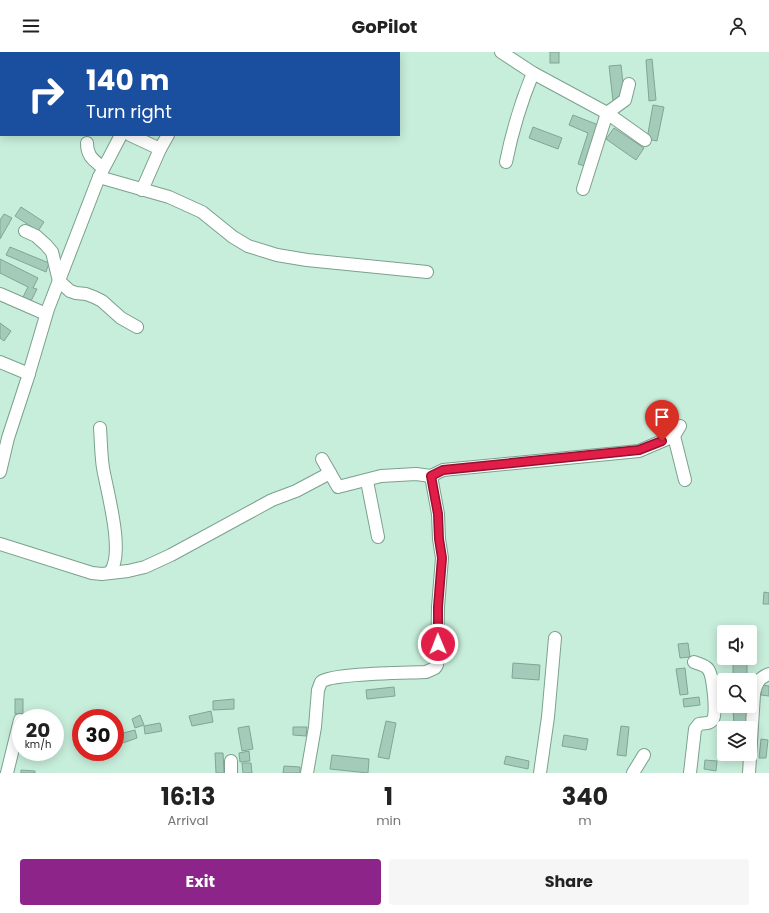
<!DOCTYPE html>
<html lang="en">
<head>
<meta charset="utf-8">
<style>
  :root { --surface:#fff; --page:#f6f6f6; --text:#222; --muted:#767676; --accent:#8d2489 }
  body { margin:0; font-family:Poppins,sans-serif; background:var(--page); color:var(--text); height:100vh; display:flex; flex-direction:column; font-size:15px; white-space:nowrap }
  * { box-sizing:border-box; margin:0 }
  p { font-size:13px; color:var(--muted) }
  .icon { flex:none; width:22px; height:22px; fill:none; stroke:currentColor; stroke-width:2; stroke-linecap:round; stroke-linejoin:round }
  .map { position:relative; height:721px; overflow:hidden }
  .sheet { display:flex; flex-direction:column; background:var(--surface); flex:1 }
  .sheet>* { flex:none }
  .guide { position:absolute; left:0px; top:0px; width:400px; height:84px; box-shadow:0 2px 10px #0003; background:#1a4fa0; color:#fff; overflow:hidden }
  .tools { position:absolute; left:717px; top:573px; display:grid; gap:8px }
  .tools a { display:grid; place-items:center; width:40px; height:40px; border-radius:4px; background:var(--surface); box-shadow:0 2px 10px #0003; font-size:20px }
  .speed { position:absolute; left:12px; top:657px; display:flex; gap:8px; font-size:20px; font-weight:700; text-align:center }
  .speed>* { display:grid; place-content:center; width:52px; height:52px; border-radius:50%; background:var(--surface); box-shadow:0 2px 10px #0003; line-height:1 }
  .speed small { font-size:10px; font-weight:400 }
  .speed .limit { border:6px solid #d22; background:#fff; color:#111 }
  .pin { position:absolute; display:grid; place-items:center; width:34px; height:34px; color:#fff; margin:-41px -17px; border-radius:50% 50% 50% 0; rotate:-45deg; box-shadow:0 0 4px #0007 }
  .pin .icon { rotate:45deg }
  .me { position:absolute; width:44px; margin:-22px; rotate:359deg; stroke-linejoin:round; filter:drop-shadow(0 0 3px #0008) }
  .turn { display:flex; align-items:center; gap:14px; height:84px; padding:0 20px; font-size:18px }
  .turn .icon { width:52px; height:52px; stroke-width:2.5 }
  .turn b { display:block; font-size:28px; line-height:34px }
  .eta { display:flex; justify-content:space-evenly; align-items:center; height:68px; text-align:center }
  .eta b { font-size:24px; font-weight:700; line-height:28px }
  .button { display:flex; gap:8px; margin-top:auto; padding:8px 20px }
  .button a { flex:1; height:46px; border-radius:4px; background:var(--accent); color:#fff; font-size:16px; font-weight:700; line-height:46px; text-align:center }
  .button a+a { background:var(--page); color:var(--text) }
  header { display:flex; justify-content:space-between; align-items:center; height:52px; padding:0 20px; background:var(--surface); font-size:18px; font-weight:700 }
  .map>svg:first-child { display:block }
  .building { fill:#a4cab9; stroke:#80a594 }
  .lines { fill:none; stroke-linecap:round; stroke-linejoin:round }
  .minor-casing { stroke:#7ba08f; stroke-width:14 }
  .minor { stroke:#fff; stroke-width:12 }
  .route-casing { stroke:#92132f; stroke-width:10 }
  .route { stroke:#e11d48; stroke-width:7 }
</style>
</head>
<body>
<header><svg class="icon" aria-label="menu" viewBox="0 0 24 24"><path d="M4 6h16M4 12h16M4 18h16"/></svg>GoPilot<svg class="icon" aria-label="person" viewBox="0 0 24 24"><circle cx="12" cy="8" r="4"/><path d="M4 21q1-7 8-7t8 7"/></svg></header>
<div class="map">
<svg width="769" height="721" viewBox="0 0 769 721">
  <rect width="100%" height="100%" fill="#c7eedb"/>
  <g class="building">
    <rect x="550" y="0" width="9" height="11"/>
    <polygon points="652,7 656,48 649,49 646,8"/>
    <polygon points="621,13 625,48 613,49 609,14"/>
    <polygon points="653,53 664,55 657,89 647,87"/>
    <polygon points="573,63 601,74 588,115 578,112 588,81 569,73"/>
    <polygon points="533,75 562,86 558,97 529,86"/>
    <polygon points="614,76 644,96 636,108 606,87"/>
    <polygon points="21,155 44,170 38,179 15,164"/>
    <polygon points="4,162 12,166 0,187 0,168"/>
    <polygon points="10,195 49,211 46,220 6,203"/>
    <polygon points="0,207 38,226 33,236 37,237 31,249 23,245 28,235 0,221"/>
    <polygon points="0,271 11,279 4,289 0,286"/>
    <polygon points="764,540 769,541 769,552 763,552"/>
    <polygon points="688,591 690,605 680,606 678,592"/>
    <polygon points="747,606 747,628 733,628 733,607"/>
    <polygon points="513,611 540,613 539,628 512,626"/>
    <polygon points="685,616 688,642 680,643 676,617"/>
    <polygon points="762,633 769,634 769,644 761,643"/>
    <polygon points="394,635 395,644 367,647 366,638"/>
    <polygon points="699,645 700,653 684,655 683,647"/>
    <rect x="15" y="647" width="8" height="15"/>
    <polygon points="234,647 234,657 213,658 213,649"/>
    <polygon points="733,654 747,654 747,676 734,676"/>
    <polygon points="211,659 213,670 192,674 189,664"/>
    <polygon points="37,663 37,666 23,666 23,664"/>
    <polygon points="140,663 144,673 135,676 132,667"/>
    <polygon points="386,669 396,671 389,707 378,705"/>
    <polygon points="160,671 162,679 145,682 144,674"/>
    <polygon points="249,674 253,697 242,699 238,676"/>
    <polygon points="621,674 629,675 626,704 617,703"/>
    <polygon points="293,675 307,675 306,684 293,683"/>
    <polygon points="135,678 137,686 117,693 115,683"/>
    <polygon points="564,683 588,687 586,698 562,694"/>
    <polygon points="761,687 768,688 766,706 759,706"/>
    <polygon points="249,699 250,709 240,710 239,701"/>
    <polygon points="215,701 223,701 224,721 216,721"/>
    <polygon points="332,703 369,707 368,721 330,717"/>
    <polygon points="506,704 529,709 528,717 504,712"/>
    <polygon points="705,708 717,709 716,719 704,717"/>
    <polygon points="242,711 251,711 252,721 243,721"/>
    <polygon points="284,714 300,715 300,721 283,721"/>
    <polygon points="21,718 35,719 35,721 21,721"/>
  </g>
  <g class="lines">
    <defs>
      <g id="minor">
        <polyline points="55,0 57,1"/>
        <polyline points="111,0 112,1"/>
        <polyline points="501,0 533,21 607,61 625,48 629,32"/>
        <polyline points="162,1 162,0"/>
        <polyline points="0,8 1,9"/>
        <polyline points="130,83 160,97 168,83"/>
        <path d="M87,91C87,105 94,108 103,116"/>
        <path d="M506,110C512,80 521,50 533,21"/>
        <polyline points="99,125 169,145 202,160 233,185 248,194 277,203 307,208 427,220"/>
        <polyline points="583,137 607,61 645,88"/>
        <polyline points="142,138 160,97"/>
        <polyline points="25,179 36,184 46,193 52,200 59,229 70,239 76,241 86,242 94,245 102,249 121,266 137,275"/>
        <polyline points="0,242 46,262"/>
        <polyline points="0,310 29,322"/>
        <path d="M100,376C101,389 101,403 103,416C107,439 125,502 110,520"/>
        <polyline points="674,384 685,428"/>
        <polyline points="322,407 330,421"/>
        <polyline points="0,420 8,386 27,328 48,257 99,125 121,83"/>
        <polyline points="367,429 378,485"/>
        <polyline points="0,492 92,521 102,522 128,519 145,515 171,503 272,448 296,439 330,421 338,435 381,424 416,422 431,424 443,418 639,399 674,384 680,374"/>
        <polyline points="7,721 20,668"/>
        <polyline points="231,721 231,709"/>
        <path d="M307,721L315,675L318,638L321,630C333,621 407,621 426,620L435,616L437,613L438,555L442,506L439,487L438,462L431,424"/>
        <polyline points="540,721 548,665 555,586"/>
        <polyline points="633,721 644,703"/>
        <path d="M690,721L695,677L699,672C704,671 711,672 713,667C717,661 713,623 708,617C705,613 699,612 694,610"/>
        <path d="M749,721L754,642C756,631 759,626 769,622"/>
      </g>
    </defs>
    <use href="#minor" class="minor-casing"/>
    <use href="#minor" class="minor"/>
  </g>
  <g class="lines">
    <defs>
      <polyline id="route" points="438,592 438,555 442,506 439,487 438,462 431,424 443,418 639,398 662,389"/>
    </defs>
    <use href="#route" class="route-casing"/>
    <use href="#route" class="route"/>
  </g>
</svg>
<div class="tools">
<a><svg class="icon" aria-label="sound" viewBox="0 0 24 24"><path d="M4 9h4l5-4v14l-5-4H4zM17 9q2 3 0 6"/></svg></a>
<a><svg class="icon" aria-label="search" viewBox="0 0 24 24"><circle cx="10" cy="10" r="6"/><path d="M15 15l6 6"/></svg></a>
<a><svg class="icon" aria-label="layers" viewBox="0 0 24 24"><path d="M12 4l9 5-9 5-9-5zM3 14l9 5 9-5"/></svg></a>
</div>
<div class="speed"><div>20<small>km/h</small></div><div class="limit">30</div></div>
<div class="pin" style="left:662px;top:389px;background:#d93025"><svg class="icon" aria-label="arrive" viewBox="0 0 24 24"><path d="M6 21V4h12l-3 4 3 4H6"/></svg></div>
<svg class="me" style="left:438px;top:592px" viewBox="-20 -20 40 40"><circle r="17" fill="#e11d48" stroke="#fff" stroke-width="3"/><path d="M0-11L8 9 0 5-8 9z" fill="#fff"/></svg>
<div class="guide">
<div class="turn"><svg class="icon" aria-label="right" viewBox="0 0 24 24"><path d="M7 20v-9h11M14 6l5 5-5 5"/></svg><div><b>140 m</b>Turn right</div></div>
</div>
</div>
<section class="sheet">
<div class="eta">
<div><b>16:13</b><p>Arrival</p></div>
<div><b>1</b><p>min</p></div>
<div><b>340</b><p>m</p></div>
</div>
<div class="button"><a>Exit</a><a>Share</a></div>
</section>
</body>
</html>
